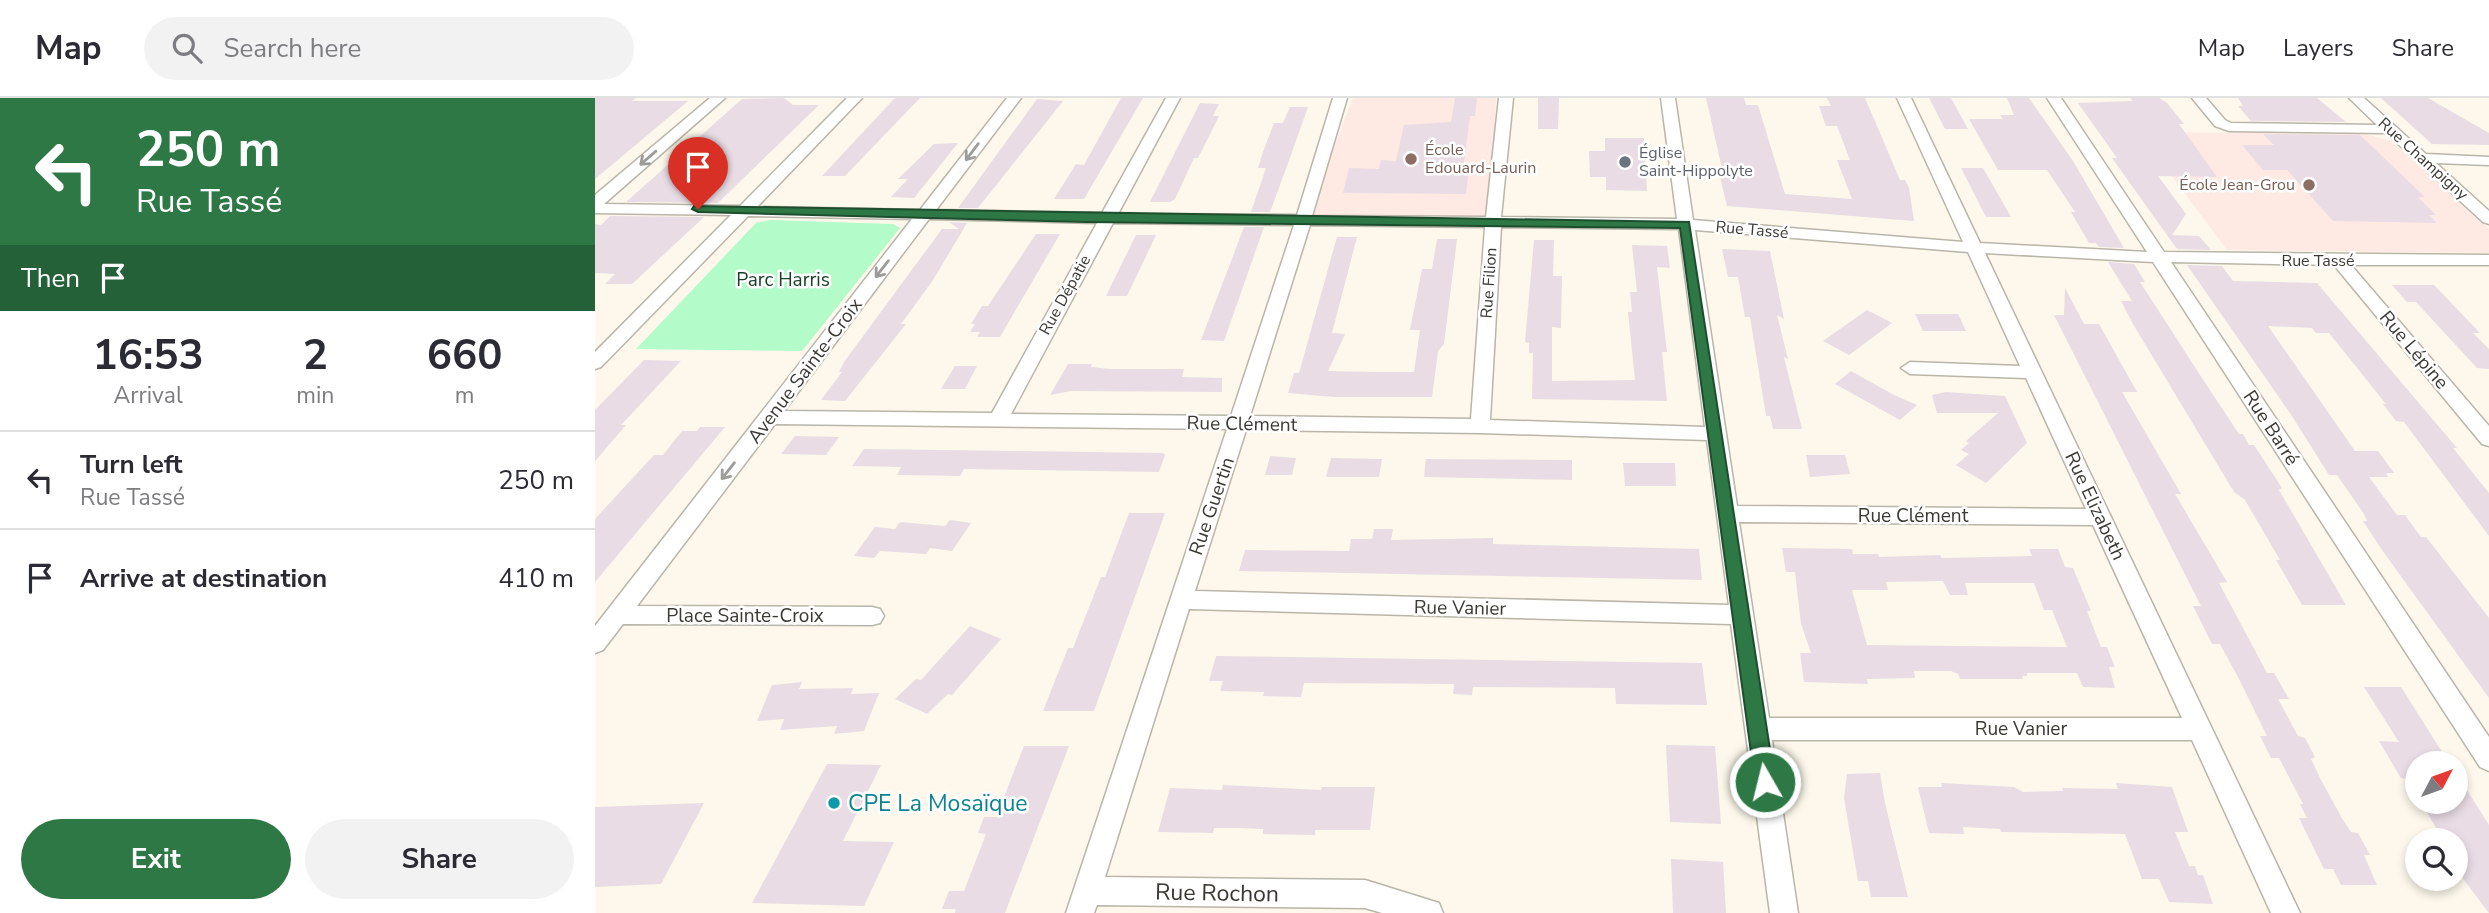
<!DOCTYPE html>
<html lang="en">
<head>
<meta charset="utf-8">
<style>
  :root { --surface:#fff; --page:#f2f2f3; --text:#2b2b33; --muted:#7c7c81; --line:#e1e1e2; --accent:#2e7846 }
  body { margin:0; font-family:"Nunito Sans",sans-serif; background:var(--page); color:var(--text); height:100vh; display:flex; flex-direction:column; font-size:26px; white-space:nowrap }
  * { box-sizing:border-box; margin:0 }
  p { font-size:23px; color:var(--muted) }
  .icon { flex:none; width:38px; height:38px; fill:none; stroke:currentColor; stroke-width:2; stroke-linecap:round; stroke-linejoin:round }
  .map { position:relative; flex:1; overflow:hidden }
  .drawer { display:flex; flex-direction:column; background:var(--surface); width:595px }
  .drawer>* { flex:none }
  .guide { background:#2e7846; color:#fff; overflow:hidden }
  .needle { width:46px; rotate:49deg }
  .controls { position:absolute; left:1810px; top:653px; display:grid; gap:14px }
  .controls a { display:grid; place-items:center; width:63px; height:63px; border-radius:50%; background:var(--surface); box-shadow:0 4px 10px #0003; font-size:35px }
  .pin { position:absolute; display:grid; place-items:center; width:60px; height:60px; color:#fff; margin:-72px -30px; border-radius:50% 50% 50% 0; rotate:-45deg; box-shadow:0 0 7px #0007 }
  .pin .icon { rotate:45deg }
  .me { position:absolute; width:77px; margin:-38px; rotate:352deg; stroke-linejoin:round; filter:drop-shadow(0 0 5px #0008) }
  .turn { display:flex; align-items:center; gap:24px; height:147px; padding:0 21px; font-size:32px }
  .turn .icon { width:91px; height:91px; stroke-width:2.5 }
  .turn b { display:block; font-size:49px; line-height:60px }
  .then { display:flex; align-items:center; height:66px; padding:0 21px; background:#0003; gap:14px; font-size:26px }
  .eta { display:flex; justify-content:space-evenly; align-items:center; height:119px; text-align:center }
  .eta b { font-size:42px; font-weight:700; line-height:49px }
  .primary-button { display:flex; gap:14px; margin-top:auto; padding:14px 21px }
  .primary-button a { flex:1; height:80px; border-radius:42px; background:var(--accent); color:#fff; font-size:28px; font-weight:700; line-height:80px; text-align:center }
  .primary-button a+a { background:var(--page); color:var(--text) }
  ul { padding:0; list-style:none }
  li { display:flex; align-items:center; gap:21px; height:98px; padding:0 21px; border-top:2px solid var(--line) }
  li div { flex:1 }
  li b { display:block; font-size:26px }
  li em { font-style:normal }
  header { display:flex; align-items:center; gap:42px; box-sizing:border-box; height:98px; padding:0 35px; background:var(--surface); border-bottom:2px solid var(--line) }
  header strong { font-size:33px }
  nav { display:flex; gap:38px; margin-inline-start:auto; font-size:24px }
  .search { width:490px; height:63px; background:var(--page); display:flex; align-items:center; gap:18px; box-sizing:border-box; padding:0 24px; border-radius:38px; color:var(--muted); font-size:26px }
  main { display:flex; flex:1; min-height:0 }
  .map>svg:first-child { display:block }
  .education { fill:#feeae3 }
  .green { fill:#b3fbc8 }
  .building { fill:#e9dce5; fill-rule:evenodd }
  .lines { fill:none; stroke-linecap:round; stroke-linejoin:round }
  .minor-casing { stroke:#b9b5a8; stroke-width:3 }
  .minor { fill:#fff; fill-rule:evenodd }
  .oneway { stroke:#9c9c99 }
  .route { fill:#2e7846; stroke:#1e4e2e; stroke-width:2 }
  .education-dot { fill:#8d6e63; stroke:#fff; stroke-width:2.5 }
  .worship-dot { fill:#6b7280; stroke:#fff; stroke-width:2.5 }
  .culture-dot { fill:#0f9aa8; stroke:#fff; stroke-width:2.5 }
  .labels { text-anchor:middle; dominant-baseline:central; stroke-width:5; stroke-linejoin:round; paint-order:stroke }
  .far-education-label { font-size:16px; fill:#785e54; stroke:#fff; text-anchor:start }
  .far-worship-label { font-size:16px; fill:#5b616d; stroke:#fff; text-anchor:start }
  .far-street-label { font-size:16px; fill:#3a3833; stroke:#fff }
  .park-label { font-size:19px; fill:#194027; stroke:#fff }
  .street-label { font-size:19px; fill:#3a3833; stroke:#fff }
  .near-culture-label { font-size:23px; fill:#0d838f; stroke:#fff; text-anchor:start }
  .near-street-label { font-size:23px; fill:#3a3833; stroke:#fff }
</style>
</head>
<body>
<header>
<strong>Map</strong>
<div class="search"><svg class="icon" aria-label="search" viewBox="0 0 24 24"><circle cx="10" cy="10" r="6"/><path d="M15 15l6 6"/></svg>Search here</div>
<nav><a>Map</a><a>Layers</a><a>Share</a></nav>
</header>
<main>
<section class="drawer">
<div class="guide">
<div class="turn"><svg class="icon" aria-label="left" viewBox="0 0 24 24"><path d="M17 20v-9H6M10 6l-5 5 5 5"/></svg><div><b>250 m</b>Rue Tassé</div></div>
<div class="then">Then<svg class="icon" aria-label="arrive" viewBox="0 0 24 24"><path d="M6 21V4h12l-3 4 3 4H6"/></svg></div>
</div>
<div class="eta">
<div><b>16:53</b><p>Arrival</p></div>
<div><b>2</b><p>min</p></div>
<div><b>660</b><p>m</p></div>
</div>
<ul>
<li><svg class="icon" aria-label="left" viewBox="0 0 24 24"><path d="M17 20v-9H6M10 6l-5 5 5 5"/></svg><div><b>Turn left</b><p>Rue Tassé</p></div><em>250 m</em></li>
<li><svg class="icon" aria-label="arrive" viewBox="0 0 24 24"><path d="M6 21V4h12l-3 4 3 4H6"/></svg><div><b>Arrive at destination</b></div><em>410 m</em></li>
</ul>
<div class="primary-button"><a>Exit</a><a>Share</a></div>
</section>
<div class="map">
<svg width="1894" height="815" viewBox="0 0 1894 815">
  <rect width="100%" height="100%" fill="#fdf8eb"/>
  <g class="education">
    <polygon points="758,0 901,0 898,124 709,123"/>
    <polygon points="1544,34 1770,36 1796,43 1894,131 1894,155 1632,152"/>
  </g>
  <polygon class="green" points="175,122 298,126 305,130 207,253 41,251 161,125"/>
  <g class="building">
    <polygon points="0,0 41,0 37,3 93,3 0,81"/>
    <polygon points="189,0 198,7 224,7 123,105 31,104 147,1"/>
    <polygon points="300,0 325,0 250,78 227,78"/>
    <polygon points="526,0 548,0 489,101 459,101 481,66 489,67"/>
    <polygon points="860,0 882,0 880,18 875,18 868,72 874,72 871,96 748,95 754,70 784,71 786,62 801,63 809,27 856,24"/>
    <polygon points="943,0 964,0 963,31 943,31"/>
    <polygon points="1111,0 1149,0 1151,7 1163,7 1190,96 1257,101 1242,62 1255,62 1242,28 1231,28 1224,8 1236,8 1232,0 1270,0 1305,82 1310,82 1314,90 1319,123 1132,108 1124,75 1128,75"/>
    <polygon points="1334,0 1356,0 1373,31 1350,31"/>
    <polygon points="1412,0 1434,0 1478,63 1529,150 1504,149 1501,145 1494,145 1476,114 1480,114 1452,72 1403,72 1374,21 1408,21 1405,17 1419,17"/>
    <polygon points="1535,0 1564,0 1572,5 1589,26 1584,26 1622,79 1563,78 1591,116 1577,137 1604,138 1616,152 1582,151 1517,60 1522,60 1483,5 1538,3"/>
    <polygon points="1643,0 1722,0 1751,24 1656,23 1643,8 1648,8"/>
    <polygon points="1786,0 1833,0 1894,35 1894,47 1837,46"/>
    <polygon points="442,1 468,3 383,110 363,110"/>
    <polygon points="605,5 624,6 618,18 624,18 603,60 599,60 580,101 575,104 555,104"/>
    <polygon points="695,9 713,9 692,68 675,114 656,114 671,70 663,70 668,54 679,25 688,25"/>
    <polygon points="1668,36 1765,37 1830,99 1823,99 1841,117 1834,117 1842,125 1738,123 1692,72 1668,72 1647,47 1679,47"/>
    <polygon points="1010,40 1049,40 1052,93 1011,92 1011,79 995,79 994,53 1010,53"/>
    <polygon points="363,45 319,100 296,99 313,81 303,81 339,46"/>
    <polygon points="1366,70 1388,70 1416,119 1391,119"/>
    <polygon points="15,118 109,119 37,186 10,186 20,176 0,175 0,126 6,127"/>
    <polygon points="354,124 372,125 338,182 306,226 311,226 250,303 226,302 247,274 244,274 249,264 347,131 364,131"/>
    <polygon points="649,129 669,129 629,243 606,242"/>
    <polygon points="441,136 465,136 405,239 382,239 385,234 375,234 380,226 376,226 387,208 393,208"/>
    <polygon points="541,137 561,137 532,198 511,198"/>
    <polygon points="742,139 762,139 737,235 750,236 733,273 780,274 819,274 825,232 815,232 827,171 837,171 842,141 862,141 849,246 843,253 837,299 739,299 693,295 699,275 704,275"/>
    <polygon points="939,142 959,142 958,178 967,178 966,230 957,229 957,283 1040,282 1033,214 1037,214 1035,194 1042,194 1037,147 1072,148 1075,170 1062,169 1072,254 1067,254 1072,303 937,301 938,255 934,255 934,245 930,244"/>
    <polygon points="1127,151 1175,153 1189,221 1182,217 1193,261 1189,259 1207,331 1178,331 1175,318 1171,318 1155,219 1150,219 1143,179 1133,179"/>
    <polygon points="1513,164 1539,166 1550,184 1545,184 1607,280 1644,336 1648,336 1654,347 1659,347 1687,390 1684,392 1751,507 1707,507 1681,462 1685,462 1650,402 1639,394 1538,226 1526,203 1537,203"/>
    <polygon points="1592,167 1627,168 1638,183 1722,185 1862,350 1858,350 1894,395 1894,438 1809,324 1801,323 1788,306 1791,306 1734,235 1721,235 1717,230 1673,228 1760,353 1783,353 1799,375 1791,375 1793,379 1774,379 1802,417 1810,417 1826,439 1831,439 1894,520 1894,600 1787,452 1768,423 1772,423 1769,416 1742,377 1734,377 1695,315"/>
    <polygon points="1797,187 1839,187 1885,235 1878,235 1894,251 1894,271 1882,270 1821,204 1812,204"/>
    <polygon points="1470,190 1489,226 1504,226 1542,294 1527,294 1586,396 1580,396 1632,484 1624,485 1672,575 1679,575 1694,601 1683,601 1703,638 1710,640 1720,659 1716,661 1726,682 1748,722 1756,734 1763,735 1775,757 1769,757 1782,787 1746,787 1738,771 1729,771 1704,720 1712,720 1705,706 1708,706 1684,660 1676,660 1665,638 1672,638 1645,583 1625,546 1617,546 1598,508 1606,508 1459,217 1469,217"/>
    <polygon points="1272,212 1297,225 1254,257 1228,243"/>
    <polygon points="1320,216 1363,216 1371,233 1328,233"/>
    <polygon points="49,262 86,263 26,327 31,327 0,363 0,312"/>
    <polygon points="473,266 497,266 496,269 515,271 589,271 587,279 627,280 627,294 476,293 455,297"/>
    <polygon points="360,268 382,268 370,291 346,291"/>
    <polygon points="1256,273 1299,297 1322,307 1305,322 1240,286"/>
    <polygon points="1351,294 1410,298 1432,345 1391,385 1361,367 1374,356 1366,352 1374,345 1371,343 1403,315 1342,315 1337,297"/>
    <polygon points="105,329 130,329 0,484 0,421 59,357 68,357 87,333 102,333"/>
    <polygon points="200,338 244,339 231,357 186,356"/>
    <polygon points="269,351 568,355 570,357 564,374 369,371 365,378 302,377 306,369 257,368"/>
    <polygon points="1211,357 1250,357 1255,376 1215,379"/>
    <polygon points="675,358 701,360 697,377 670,377"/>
    <polygon points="736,360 787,361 784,379 731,379"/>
    <polygon points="831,361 977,362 977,382 829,379"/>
    <polygon points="1028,365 1080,365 1081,388 1030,388"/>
    <polygon points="534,415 570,415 499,613 448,613 473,550 478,550 506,479 510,479"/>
    <polygon points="355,422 376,425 357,453 335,450 331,456 285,453 279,460 259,458 280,429 300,431 305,424 350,428"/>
    <polygon points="779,431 798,431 796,442 898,440 898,446 1104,451 1107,482 644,473 650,452 754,453 756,441 777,441"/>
    <path d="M1187,450L1257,451L1258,456H1283L1284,459L1345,457L1347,460L1437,458L1434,451H1463L1470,469L1478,470L1496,513H1492L1506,549H1512L1520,569H1514L1520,590L1488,589L1482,575H1432V578H1427L1428,581H1365L1363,576L1356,573H1319L1320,580L1272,581L1273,586L1209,584L1205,555H1216L1206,526L1200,474H1191ZM1348,483L1355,497H1373L1370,485H1439L1449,512H1457L1472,549L1272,547L1257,492H1293L1291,484Z"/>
    <polygon points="375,528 406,541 357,597 353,596 332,616 300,601 321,581 326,582"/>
    <polygon points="621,558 1107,565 1112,607 1021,606 1020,590 878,589 877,597 858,596 859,586 709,585 706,599 668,598 669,594 625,593 628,583 614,583"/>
    <polygon points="207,584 204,591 258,590 256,596 284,595 269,633 239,636 242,628 185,632 189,621 162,623 177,587"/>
    <polygon points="1769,589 1806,589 1854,665 1822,665 1822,682 1806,680 1784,643 1804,644"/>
    <polygon points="1071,647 1120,648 1126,726 1075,724"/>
    <polygon points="429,648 474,648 410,815 360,815 361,811 347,811 354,793 369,793 391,736 383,735 389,719 401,719"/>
    <polygon points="232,666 286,667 248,743 299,744 269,808 157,805"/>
    <polygon points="1860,673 1894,727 1894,815 1860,770 1860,742 1848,742 1826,704 1860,704"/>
    <polygon points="1285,675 1290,705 1313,799 1276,799 1273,783 1263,783 1249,700 1252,676"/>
    <polygon points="1346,685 1419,689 1428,694 1468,693 1467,690 1523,691 1521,685 1577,689 1593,734 1580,734 1594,768 1600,768 1603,777 1608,777 1618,806 1574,804 1564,781 1547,781 1530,736 1406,734 1405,731 1368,729 1369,736 1334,735 1323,689 1347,689"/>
    <polygon points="628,687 726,692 727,689 780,689 775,732 720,732 720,737 668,736 668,731 644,730 619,730 618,735 563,734 575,690 627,692"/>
    <polygon points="109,705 66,786 0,789 0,709"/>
    <polygon points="1076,761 1128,764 1131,815 1078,815"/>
  </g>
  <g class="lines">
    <defs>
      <g id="minor">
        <path d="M115,0H130L9,106L145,108L252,0H267L162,109L325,112L412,0H426L341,112L507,115L571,0H585L523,116L702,117L738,0H752L717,118L891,119L904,0H918L906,119L1082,121L1066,0H1080L1098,122L1368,144L1302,0H1316L1385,145L1552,154L1452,0H1466L1569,154L1894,157V167H1756L1894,328V348L1887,346L1739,167L1576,164L1894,639V673L1885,669L1558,164L1390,155L1705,815H1676L1597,642H1177L1203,815H1175L1136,526L594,511L510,779L770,782L844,805L848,815H787L770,810L502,807L499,815H471L632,331L180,326L42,508L277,509L285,511L289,518L285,525L277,527L28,526L8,552L0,555V528L317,121L153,118L6,269L0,271V254L136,117L0,115V97ZM334,121L502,125L397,315L189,313ZM518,125L699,127L636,318L416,316ZM715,127L890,129L876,321L655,318ZM906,129L1084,131L1110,329L895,322ZM1100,132L1373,154L1425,268L1315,264L1306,270L1315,276L1431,280L1491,411L1142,408ZM651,332L885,335L1112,342L1134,507L600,493ZM1144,424L1498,427L1587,620H1174Z"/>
        <polygon points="1597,0 1611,0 1630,22 1636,25 1782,27 1754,0 1769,0 1831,56 1894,59 1894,67 1841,65 1894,113 1894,126 1888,124 1791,35 1634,33 1620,28"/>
      </g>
    </defs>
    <use href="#minor" class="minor-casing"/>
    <use href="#minor" class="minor"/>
  </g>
  <defs><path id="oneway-shaft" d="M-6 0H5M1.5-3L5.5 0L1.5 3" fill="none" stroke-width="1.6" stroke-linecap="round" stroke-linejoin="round" transform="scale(1.75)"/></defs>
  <g class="oneway">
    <use href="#oneway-shaft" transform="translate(377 54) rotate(127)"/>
    <use href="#oneway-shaft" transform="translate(53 60) rotate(139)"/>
    <use href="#oneway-shaft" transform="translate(287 171) rotate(128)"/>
    <use href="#oneway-shaft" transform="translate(133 373) rotate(128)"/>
  </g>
  <polygon class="route" points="99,108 1094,124 1180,684 1177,690 1170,693 1163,690 1160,684 1085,130 490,124 103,114 97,111"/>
  <g class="education-dot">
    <circle cx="816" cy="61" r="7"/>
    <circle cx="1714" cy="87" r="7"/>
  </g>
  <circle class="worship-dot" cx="1030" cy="64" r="7"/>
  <circle class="culture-dot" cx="239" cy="705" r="7"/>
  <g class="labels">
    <g class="far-education-label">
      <text x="830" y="52">École<tspan x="830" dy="18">Edouard-Laurin</tspan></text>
      <text x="1700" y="87" text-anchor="end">École Jean-Grou</text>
    </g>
    <g class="far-worship-label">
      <text x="1044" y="55">Église<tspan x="1044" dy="18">Saint-Hippolyte</tspan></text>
    </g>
    <g class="far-street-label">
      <text transform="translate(1828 61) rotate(42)">Rue Champigny</text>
      <text transform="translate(1157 132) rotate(5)">Rue Tassé</text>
      <text x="1723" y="163">Rue Tassé</text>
      <text transform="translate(894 185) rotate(-86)">Rue Filion</text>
      <text transform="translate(470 197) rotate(-61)">Rue Dépatie</text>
    </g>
    <g class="park-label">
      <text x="188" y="182">Parc Harris</text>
    </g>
    <g class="street-label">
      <text transform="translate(1819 252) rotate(50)">Rue Lépine</text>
      <text transform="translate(210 273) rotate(-53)">Avenue Sainte-Croix</text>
      <text transform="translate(647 326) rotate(1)">Rue Clément</text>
      <text transform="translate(1676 330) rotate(57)">Rue Barré</text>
      <text transform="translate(617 408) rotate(-71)">Rue Guertin</text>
      <text transform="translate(1500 408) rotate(65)">Rue Elizabeth</text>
      <text x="1318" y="418">Rue Clément</text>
      <text transform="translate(865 510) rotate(1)">Rue Vanier</text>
      <text x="150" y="518">Place Sainte-Croix</text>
      <text x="1426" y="631">Rue Vanier</text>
    </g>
    <g class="near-culture-label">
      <text x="253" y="705">CPE La Mosaïque</text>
    </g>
    <g class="near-street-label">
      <text transform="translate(622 795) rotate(1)">Rue Rochon</text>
    </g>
  </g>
</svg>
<div class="controls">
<a><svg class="needle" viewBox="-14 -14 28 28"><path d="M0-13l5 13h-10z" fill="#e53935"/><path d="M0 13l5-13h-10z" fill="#7c7c81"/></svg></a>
<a><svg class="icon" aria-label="search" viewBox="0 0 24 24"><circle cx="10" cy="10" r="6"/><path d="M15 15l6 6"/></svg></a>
</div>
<div class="pin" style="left:103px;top:111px;background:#d93025"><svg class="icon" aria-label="arrive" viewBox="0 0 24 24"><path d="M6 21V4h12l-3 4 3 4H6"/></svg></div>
<svg class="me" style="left:1170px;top:684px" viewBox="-20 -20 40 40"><circle r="17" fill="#2e7846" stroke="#fff" stroke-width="3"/><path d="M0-11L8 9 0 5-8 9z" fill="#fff"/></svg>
</div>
</main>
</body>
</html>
